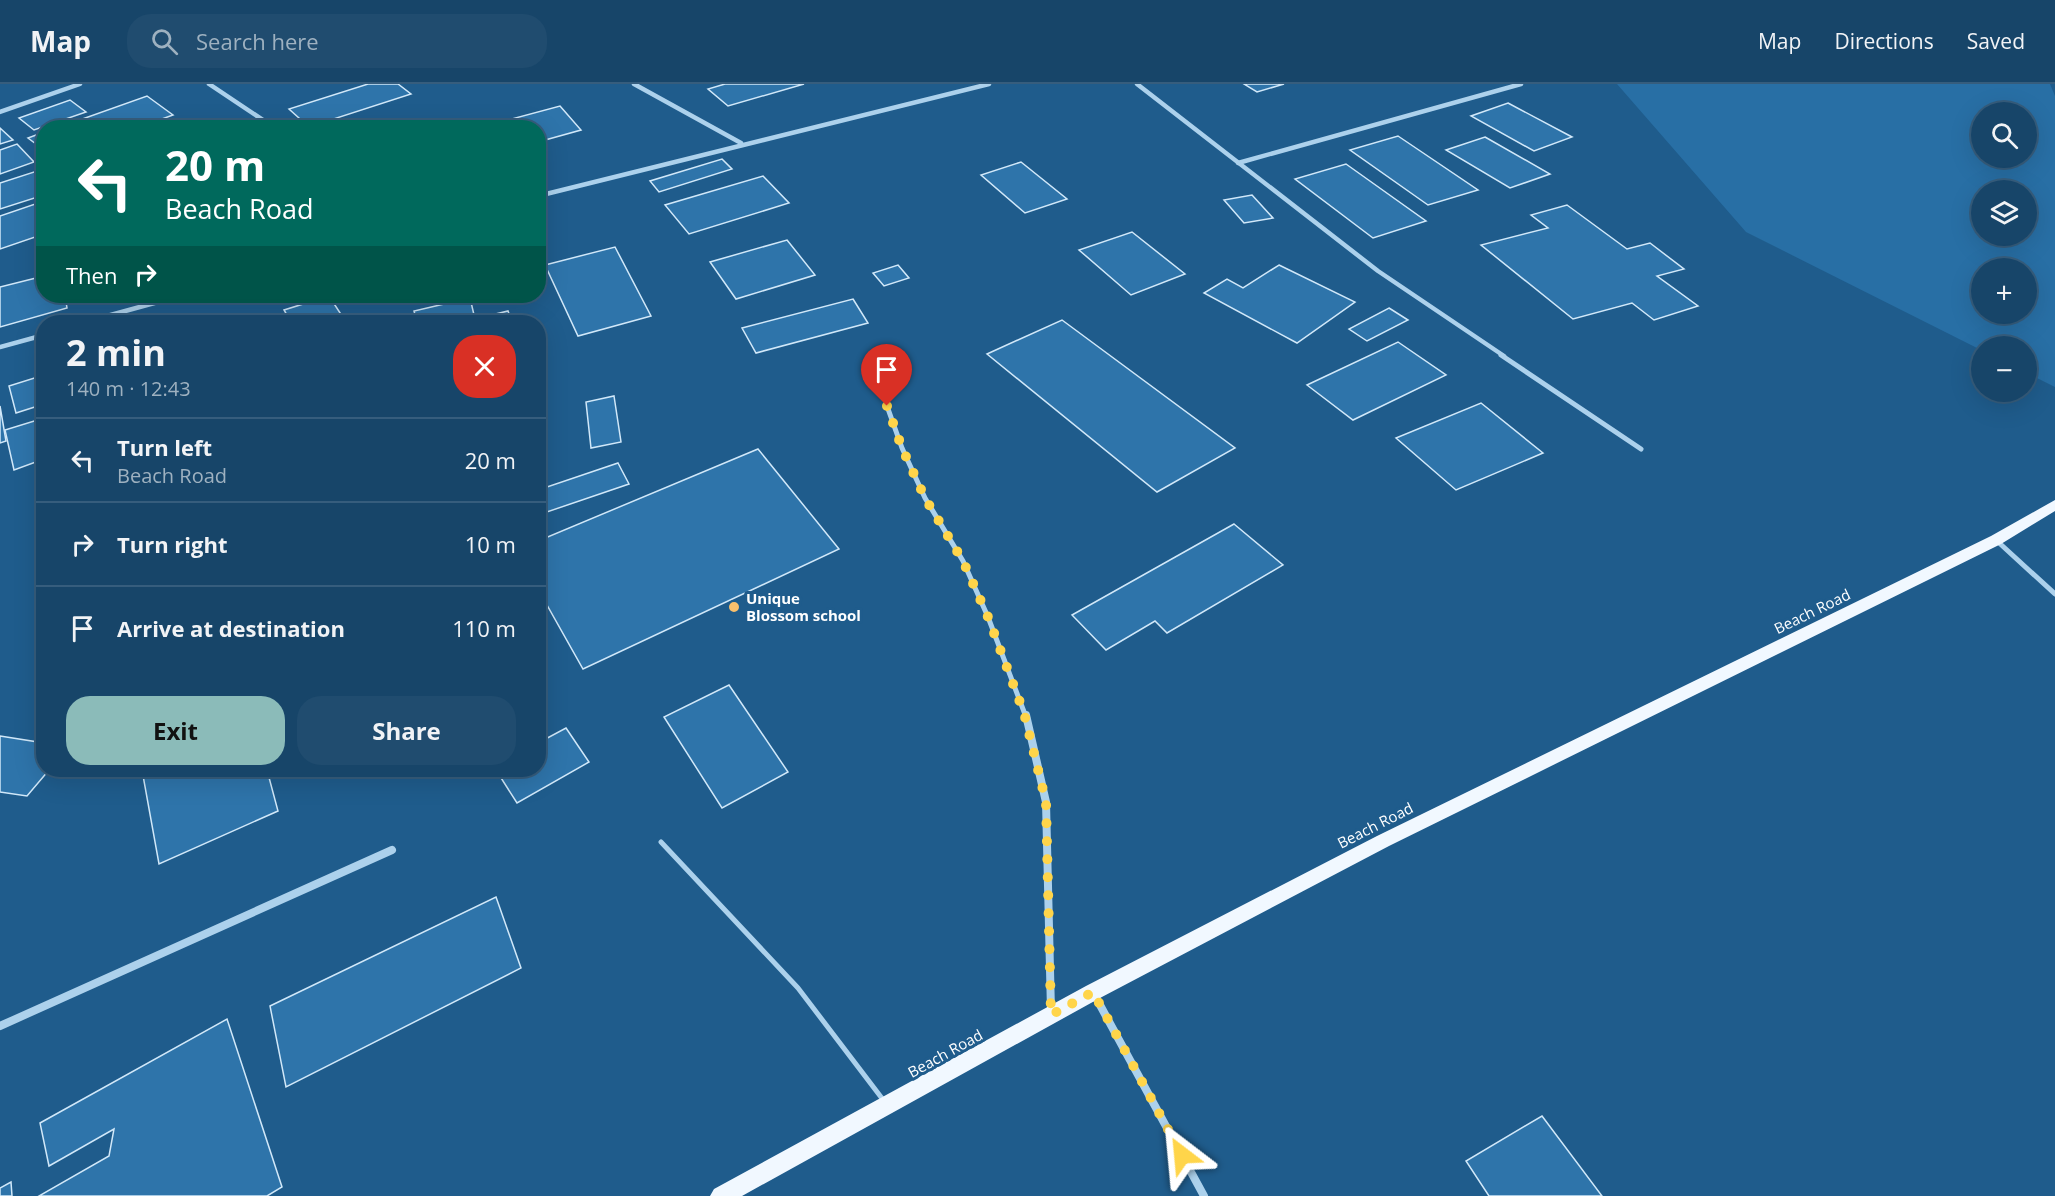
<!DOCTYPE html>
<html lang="en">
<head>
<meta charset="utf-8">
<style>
  :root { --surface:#174569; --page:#204c6f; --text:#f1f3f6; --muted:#9eb1c0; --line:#365d7d; --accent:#8bbbb9 }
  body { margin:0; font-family:"Open Sans",sans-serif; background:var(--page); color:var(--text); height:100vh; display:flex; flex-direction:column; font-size:22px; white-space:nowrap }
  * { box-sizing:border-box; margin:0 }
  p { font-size:20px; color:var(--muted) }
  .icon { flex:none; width:33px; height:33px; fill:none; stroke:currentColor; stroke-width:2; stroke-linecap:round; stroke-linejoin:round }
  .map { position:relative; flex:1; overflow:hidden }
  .details { position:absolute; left:36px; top:231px; width:510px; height:462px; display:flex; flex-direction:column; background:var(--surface); border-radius:24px; box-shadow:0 6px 24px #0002,0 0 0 2px var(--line) }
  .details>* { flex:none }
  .hud { position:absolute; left:36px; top:36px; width:510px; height:183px; border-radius:24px; box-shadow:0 6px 24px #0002,0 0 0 2px var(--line); background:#00695c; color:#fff; overflow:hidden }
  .tools { position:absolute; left:1971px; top:18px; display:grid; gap:12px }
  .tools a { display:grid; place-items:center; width:66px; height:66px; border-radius:50%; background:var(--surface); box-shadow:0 6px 24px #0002,0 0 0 2px var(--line); font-size:30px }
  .pin { position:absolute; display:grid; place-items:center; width:51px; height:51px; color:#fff; margin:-62px -26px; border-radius:50% 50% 50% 0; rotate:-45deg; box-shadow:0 0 6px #0007 }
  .pin .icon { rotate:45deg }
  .me { position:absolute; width:66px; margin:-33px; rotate:331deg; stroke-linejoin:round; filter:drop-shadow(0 0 4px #0008) }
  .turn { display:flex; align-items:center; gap:21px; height:126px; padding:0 30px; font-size:27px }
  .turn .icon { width:78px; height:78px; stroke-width:2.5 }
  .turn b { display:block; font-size:42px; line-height:51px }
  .then { display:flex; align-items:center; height:57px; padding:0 30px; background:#0003; gap:12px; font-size:22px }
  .round { display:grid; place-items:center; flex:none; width:63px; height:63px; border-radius:24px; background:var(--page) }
  .head { display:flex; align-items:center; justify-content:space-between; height:102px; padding:0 30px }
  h1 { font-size:36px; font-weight:700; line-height:45px }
  .primary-button { display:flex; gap:12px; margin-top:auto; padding:12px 30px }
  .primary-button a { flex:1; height:69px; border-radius:24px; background:var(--accent); color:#111; font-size:24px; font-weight:700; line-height:69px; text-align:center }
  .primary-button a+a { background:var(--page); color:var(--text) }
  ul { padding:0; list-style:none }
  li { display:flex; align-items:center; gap:18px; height:84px; padding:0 30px; border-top:2px solid var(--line) }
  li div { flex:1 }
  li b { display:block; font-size:22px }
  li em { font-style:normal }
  header { display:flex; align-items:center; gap:36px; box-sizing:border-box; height:84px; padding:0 30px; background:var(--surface); border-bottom:2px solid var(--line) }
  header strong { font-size:28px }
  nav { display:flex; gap:33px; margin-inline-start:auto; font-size:21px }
  .search { width:420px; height:54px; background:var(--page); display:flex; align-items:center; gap:15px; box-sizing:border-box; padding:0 21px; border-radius:24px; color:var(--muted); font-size:22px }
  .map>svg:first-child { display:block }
  .green { fill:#286fa5; fill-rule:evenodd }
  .building { fill:#2e74aa; stroke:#d1e8f9; stroke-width:1.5 }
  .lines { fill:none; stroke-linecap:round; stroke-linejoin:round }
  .service { stroke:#acd1ec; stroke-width:5 }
  .minor-far2 { stroke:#acd1ec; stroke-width:4.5 }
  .minor-far1 { stroke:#acd1ec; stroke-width:5 }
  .minor { stroke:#acd1ec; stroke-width:8 }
  .primary { fill:#f1f8ff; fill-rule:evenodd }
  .route { stroke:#ffd54a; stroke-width:10; stroke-dasharray:0 18 }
  .poi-dot { fill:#fac06c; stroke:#1f5c8c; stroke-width:2 }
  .labels { text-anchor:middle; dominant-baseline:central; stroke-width:6; stroke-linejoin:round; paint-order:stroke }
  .poi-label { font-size:15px; font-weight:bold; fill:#fff; stroke:#1f5c8c; text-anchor:start }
  .street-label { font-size:15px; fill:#fff; stroke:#1f5c8c }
</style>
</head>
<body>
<header>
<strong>Map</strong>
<div class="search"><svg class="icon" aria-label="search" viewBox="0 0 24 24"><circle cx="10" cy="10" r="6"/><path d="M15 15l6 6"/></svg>Search here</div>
<nav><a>Map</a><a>Directions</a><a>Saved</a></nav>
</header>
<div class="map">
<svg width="2055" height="1112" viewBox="0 0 2055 1112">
  <rect width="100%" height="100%" fill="#1f5c8c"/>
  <path class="green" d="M1617,0H2050L2055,12V303L2027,289L2026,262H1982L1981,266L1746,148ZM1982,28H2026V74H1982ZM1982,106H2026V152H1982ZM1982,184H2026V230H1982Z"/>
  <g class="building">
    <polygon points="368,0 398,0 411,10 309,43 289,25"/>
    <polygon points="725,0 804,0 728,22 708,5"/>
    <polygon points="1244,0 1284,0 1257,8"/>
    <polygon points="147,12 173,31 137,44 57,44"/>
    <polygon points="70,16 86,28 34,46 19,34"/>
    <polygon points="1508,19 1572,53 1534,67 1471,32"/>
    <polygon points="560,22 581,46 538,58 538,44 482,43"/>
    <polygon points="0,44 13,56 0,60"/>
    <polygon points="44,48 44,66 28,54"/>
    <polygon points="1398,52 1478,106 1428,121 1350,66"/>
    <polygon points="1485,53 1550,90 1510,104 1446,66"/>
    <polygon points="17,60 34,78 0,90 0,66"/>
    <polygon points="722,75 732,85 659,108 650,97"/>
    <polygon points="1021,78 1067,115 1025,129 981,91"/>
    <polygon points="1346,80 1426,137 1373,154 1295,95"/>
    <polygon points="37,87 44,95 44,111 0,125 0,99"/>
    <polygon points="763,92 789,119 689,150 665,121"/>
    <polygon points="1252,111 1273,134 1244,139 1224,116"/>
    <polygon points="44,117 44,150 0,165 0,132"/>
    <polygon points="1567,121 1627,165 1650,159 1684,185 1657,192 1698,222 1654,236 1632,219 1573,235 1481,161 1548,144 1531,131"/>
    <polygon points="1132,148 1185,190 1131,211 1079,166"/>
    <polygon points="787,156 815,191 736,215 710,178"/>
    <polygon points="615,163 651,232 578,252 545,181"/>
    <polygon points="898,181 909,194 884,202 873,189"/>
    <polygon points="1279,181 1355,218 1297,259 1204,209 1227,195 1243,204"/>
    <polygon points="44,192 44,212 65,212 67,224 0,243 0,203"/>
    <polygon points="329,212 346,238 291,238 284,226"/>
    <polygon points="470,214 475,235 508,227 512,238 417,238 414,227"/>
    <polygon points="853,215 868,239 756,269 742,244"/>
    <polygon points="1389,224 1408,236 1367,257 1349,245"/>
    <polygon points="267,231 270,238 242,238"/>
    <polygon points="1062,236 1235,364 1157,408 987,270"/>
    <polygon points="1398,258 1446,291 1353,336 1307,301"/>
    <polygon points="44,291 44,330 41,321 16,329 9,302"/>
    <polygon points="614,312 621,358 591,364 586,318"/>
    <polygon points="1481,319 1543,369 1456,406 1396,354"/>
    <polygon points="0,322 6,357 0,359"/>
    <polygon points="44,334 44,375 14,386 5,346"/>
    <polygon points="758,365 839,465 583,585 538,505 538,457"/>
    <polygon points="618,379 629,400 538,431 538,406"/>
    <polygon points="1234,440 1283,481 1167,549 1155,537 1106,566 1072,531"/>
    <polygon points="729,601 788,688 722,724 664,633"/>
    <polygon points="566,644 589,678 517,719 496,686 538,686 538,659"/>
    <polygon points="0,652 44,659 44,686 49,686 27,712 0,708"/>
    <polygon points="142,686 267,686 278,727 159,780"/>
    <polygon points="496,813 521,884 286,1003 270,922"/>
    <polygon points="227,935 282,1103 267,1112 39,1112 109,1072 114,1045 49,1082 40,1039"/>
    <polygon points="1542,1032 1602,1112 1489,1112 1466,1077"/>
    <polygon points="11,1098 12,1112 0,1112 0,1104"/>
  </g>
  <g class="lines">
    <polyline class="service" points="661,758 798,904 884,1017"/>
    <g class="minor-far2">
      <polyline points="209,0 275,44"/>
      <polyline points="634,0 741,59"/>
      <polyline points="1137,0 1378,187 1504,272"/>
      <polyline points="0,28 80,0"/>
      <polyline points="1238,79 1521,0"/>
      <polyline points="538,112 989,0"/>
      <polyline points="85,238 180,212"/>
      <polyline points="0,263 44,251"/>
    </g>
    <g class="minor-far1">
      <polyline points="1501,271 1641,365"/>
      <polyline points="887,322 902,364 925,414 963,477 988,533 1026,633"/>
      <polyline points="1996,456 2055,510"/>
    </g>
    <g class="minor">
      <polyline points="1026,631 1046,718 1051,927"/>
      <polyline points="1094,910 1204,1112"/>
      <polyline points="0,942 392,766"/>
    </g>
    <polygon class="primary" points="2055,416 2055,427 2001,460 1389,762 1100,914 742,1112 710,1112 714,1105 1086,902 1377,752 1991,452"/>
  </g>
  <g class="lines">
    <polyline class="route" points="887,322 902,364 925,414 963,477 988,533 1024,629 1046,718 1051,931 1093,908 1182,1071"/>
  </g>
  <circle class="poi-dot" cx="734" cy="523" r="6"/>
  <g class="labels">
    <g class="poi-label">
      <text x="746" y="514">Unique<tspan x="746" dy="17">Blossom school</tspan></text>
    </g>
    <g class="street-label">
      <text transform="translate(1812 527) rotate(-26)">Beach Road</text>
      <text transform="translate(1375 741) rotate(-27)">Beach Road</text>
      <text transform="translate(945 969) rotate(-29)">Beach Road</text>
    </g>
  </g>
</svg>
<div class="tools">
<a><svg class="icon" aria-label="search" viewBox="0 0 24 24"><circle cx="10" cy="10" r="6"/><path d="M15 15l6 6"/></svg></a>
<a><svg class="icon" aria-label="layers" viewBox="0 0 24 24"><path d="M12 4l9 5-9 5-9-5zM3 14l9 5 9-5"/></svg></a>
<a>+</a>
<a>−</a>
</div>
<div class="pin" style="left:887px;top:322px;background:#d93025"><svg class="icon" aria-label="arrive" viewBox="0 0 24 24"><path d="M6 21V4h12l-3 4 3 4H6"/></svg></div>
<svg class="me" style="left:1182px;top:1071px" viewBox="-20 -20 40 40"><path d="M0-17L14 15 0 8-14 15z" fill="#ffd54a" stroke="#fff" stroke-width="4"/></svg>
<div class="hud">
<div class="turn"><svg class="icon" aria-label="left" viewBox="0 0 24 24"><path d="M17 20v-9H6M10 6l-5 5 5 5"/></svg><div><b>20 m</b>Beach Road</div></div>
<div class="then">Then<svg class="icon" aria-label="right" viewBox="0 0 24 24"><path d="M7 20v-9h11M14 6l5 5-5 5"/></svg></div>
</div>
<section class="details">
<div class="head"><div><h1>2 min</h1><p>140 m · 12:43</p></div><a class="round" style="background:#d93025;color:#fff"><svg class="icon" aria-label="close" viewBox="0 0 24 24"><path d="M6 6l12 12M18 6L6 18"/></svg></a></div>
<ul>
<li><svg class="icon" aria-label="left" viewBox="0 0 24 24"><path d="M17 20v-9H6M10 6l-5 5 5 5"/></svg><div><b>Turn left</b><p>Beach Road</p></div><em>20 m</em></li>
<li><svg class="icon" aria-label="right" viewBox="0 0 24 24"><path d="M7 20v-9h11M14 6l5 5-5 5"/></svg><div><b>Turn right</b></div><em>10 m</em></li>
<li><svg class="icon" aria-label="arrive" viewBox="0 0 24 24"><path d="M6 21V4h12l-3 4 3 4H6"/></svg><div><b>Arrive at destination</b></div><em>110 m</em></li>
</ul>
<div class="primary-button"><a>Exit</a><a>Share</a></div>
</section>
</div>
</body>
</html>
